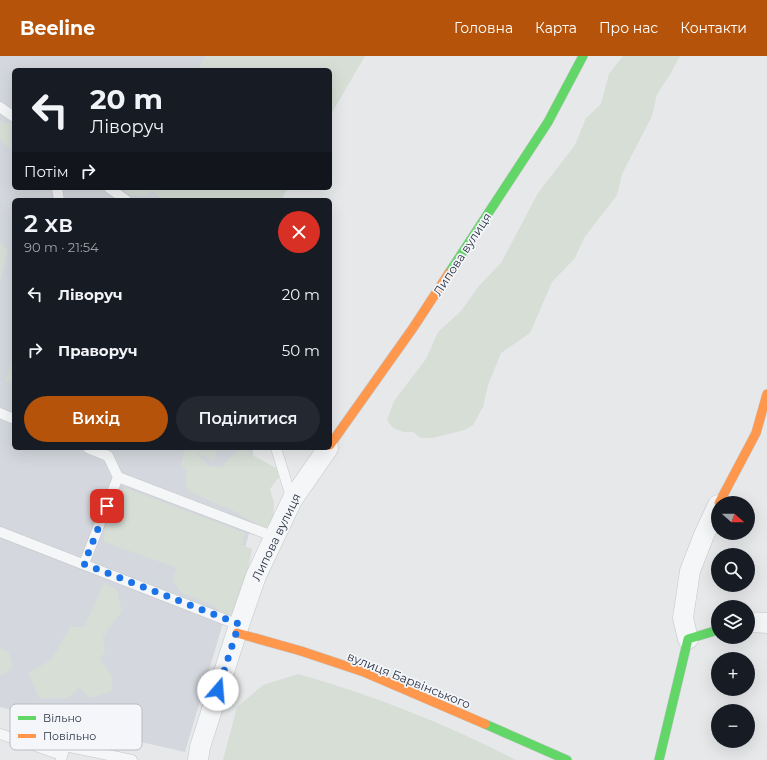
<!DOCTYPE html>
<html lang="uk">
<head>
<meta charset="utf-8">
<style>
  :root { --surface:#171b24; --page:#242831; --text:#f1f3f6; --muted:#9ea1a6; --accent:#b45309 }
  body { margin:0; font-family:Montserrat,sans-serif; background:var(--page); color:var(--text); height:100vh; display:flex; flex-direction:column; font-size:15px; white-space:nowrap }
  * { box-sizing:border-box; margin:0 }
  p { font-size:13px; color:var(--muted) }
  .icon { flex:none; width:22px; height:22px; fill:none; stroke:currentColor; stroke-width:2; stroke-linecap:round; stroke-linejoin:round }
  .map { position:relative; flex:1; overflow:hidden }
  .side { position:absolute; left:12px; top:142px; width:320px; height:252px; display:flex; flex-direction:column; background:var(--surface); border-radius:6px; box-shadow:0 4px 16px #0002 }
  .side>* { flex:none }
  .guide { position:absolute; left:12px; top:12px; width:320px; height:122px; border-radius:6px; box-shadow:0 4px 16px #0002; background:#171b24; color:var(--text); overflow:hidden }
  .needle { width:26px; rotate:111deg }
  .controls { position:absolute; left:711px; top:440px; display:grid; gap:8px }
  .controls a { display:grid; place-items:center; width:44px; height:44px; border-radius:50%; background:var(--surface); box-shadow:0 4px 16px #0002; font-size:20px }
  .pin { position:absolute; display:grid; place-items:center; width:34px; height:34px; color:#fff; margin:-17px; border-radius:8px; box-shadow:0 2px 6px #0006 }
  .me { position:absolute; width:44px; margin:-22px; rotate:18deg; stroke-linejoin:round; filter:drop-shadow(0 0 3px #0008) }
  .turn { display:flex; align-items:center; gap:14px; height:84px; padding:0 12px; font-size:18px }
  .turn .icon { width:52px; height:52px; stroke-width:2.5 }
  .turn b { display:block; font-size:28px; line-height:34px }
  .then { display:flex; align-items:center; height:38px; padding:0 12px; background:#0003; gap:8px; font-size:15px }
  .round { display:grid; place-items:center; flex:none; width:42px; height:42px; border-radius:21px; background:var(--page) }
  .summary { display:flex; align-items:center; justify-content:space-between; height:68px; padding:0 12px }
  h1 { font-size:24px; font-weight:600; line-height:30px }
  .action { display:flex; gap:8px; margin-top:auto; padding:8px 12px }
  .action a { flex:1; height:46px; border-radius:24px; background:var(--accent); color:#fff; font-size:16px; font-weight:600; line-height:46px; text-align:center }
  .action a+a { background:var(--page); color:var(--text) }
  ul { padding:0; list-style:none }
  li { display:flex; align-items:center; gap:12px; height:56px; padding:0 12px }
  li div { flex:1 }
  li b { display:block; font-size:15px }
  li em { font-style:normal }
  header { display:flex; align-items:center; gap:24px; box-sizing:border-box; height:56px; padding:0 20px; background:var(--accent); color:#fff }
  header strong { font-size:19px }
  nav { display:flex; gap:22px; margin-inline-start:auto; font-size:14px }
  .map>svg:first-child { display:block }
  .built { fill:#d4d7dd }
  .green { fill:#d6ded6 }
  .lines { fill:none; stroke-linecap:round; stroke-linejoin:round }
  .lane-casing { stroke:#c4c6c8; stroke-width:11 }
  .street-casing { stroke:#c4c6c8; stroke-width:21 }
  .fast-casing { stroke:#c4c6c8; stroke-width:10 }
  .slow-casing { stroke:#c4c6c8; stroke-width:10 }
  .lane { stroke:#f5f6f7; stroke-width:10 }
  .street { stroke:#f5f6f7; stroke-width:20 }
  .fast { stroke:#63d668; stroke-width:9 }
  .slow { stroke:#ff974d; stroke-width:9 }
  .route { stroke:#1a73e8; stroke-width:7; stroke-dasharray:0 12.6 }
  .labels { text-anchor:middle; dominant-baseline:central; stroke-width:3.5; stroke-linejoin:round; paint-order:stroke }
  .street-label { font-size:12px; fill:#2b3445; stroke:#f4f6f9 }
  .key { fill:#f4f6f9; stroke:#b8bcc3; stroke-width:1 }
  .key-label { font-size:11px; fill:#2b3445 }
</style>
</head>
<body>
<header>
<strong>Beeline</strong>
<nav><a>Головна</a><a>Карта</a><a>Про нас</a><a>Контакти</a></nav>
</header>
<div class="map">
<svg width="767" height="704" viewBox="0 0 767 704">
  <rect width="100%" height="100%" fill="#e6e8ea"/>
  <polygon class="built" points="0,0 206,0 198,14 14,14 14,132 151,132 163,144 14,144 14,392 253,392 254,461 185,696 66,669 0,651"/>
  <g class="green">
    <polygon points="206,0 365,0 330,60 330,14 198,14"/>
    <polygon points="623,0 680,0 669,20 657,38 652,60 622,118 617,139 584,182 575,202 552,226 530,277 501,297 488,329 483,351 473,369 464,374 432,382 421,382 413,376 403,376 393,372 387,364 394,345 426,303 438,276 461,255 479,230 501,207 538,137 575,89 586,62 601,48 609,18"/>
    <polygon points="0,64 5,68 14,64 14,96 0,84"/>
    <polygon points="120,132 288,132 281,144 163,144 152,133 148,139 132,139"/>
    <polygon points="0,186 8,195 0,226"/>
    <polygon points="14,301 14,328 5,325"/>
    <polygon points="182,392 217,392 215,404 196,397 208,410 222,411 240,392 245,392 252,399 278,413 279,421 270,433 274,447 273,463 264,474 238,457 190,436 185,429 187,415 181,409 185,394 187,394"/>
    <path d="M125,432L245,477L242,489L252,493L242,544L235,555L227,561L221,558L213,549L182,537L172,524L177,512L104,486C104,465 111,447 125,432Z"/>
    <polygon points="104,527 117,534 122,555 103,581 105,596 100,603 112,620 112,635 90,642 79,631 68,642 39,642 28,617 52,603 70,571 84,571"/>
    <polygon points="0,592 9,597 13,611 7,617 0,619"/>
    <path d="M298,618C373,639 446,668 516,704H223L237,651L263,629Z"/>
  </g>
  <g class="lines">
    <defs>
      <g id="lane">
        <polyline points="0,51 14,61"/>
        <polyline points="57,132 59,144"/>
        <polyline points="109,132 126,144"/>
        <polyline points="0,357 14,363"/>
        <polyline points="276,392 292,444"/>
        <polyline points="118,421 275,481"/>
        <polyline points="0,476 239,569"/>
        <polyline points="84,508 118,421 108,400 88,392"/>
        <polyline points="0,678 62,699"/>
        <polyline points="61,704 65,690 132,704"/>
      </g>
      <g id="street">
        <polyline points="748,566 767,567"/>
        <polyline points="688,583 683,562 690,515 704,479 718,449"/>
        <polyline points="198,704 200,691 239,569 256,520 292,444 328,392"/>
      </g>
      <g id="fast">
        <polyline points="449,217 548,66 583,0"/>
        <polyline points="485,668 567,704"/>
        <polyline points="659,704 688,583 718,574"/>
      </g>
      <g id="slow">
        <polyline points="330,389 413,272 449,217"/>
        <polyline points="719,447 756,377 767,338"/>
        <polyline points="237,577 301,595 364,616 485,668"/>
      </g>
    </defs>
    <use href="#lane" class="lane-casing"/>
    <use href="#street" class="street-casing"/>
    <use href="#fast" class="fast-casing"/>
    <use href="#slow" class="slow-casing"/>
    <use href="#lane" class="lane"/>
    <use href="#street" class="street"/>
    <use href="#fast" class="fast"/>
    <use href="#slow" class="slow"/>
  </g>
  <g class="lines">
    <polyline class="route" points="107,450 84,508 239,568 218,634"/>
  </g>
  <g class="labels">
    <g class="street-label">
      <text transform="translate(462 198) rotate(-57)">Липова вулиця</text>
      <text transform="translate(276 481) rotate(-64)">Липова вулиця</text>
      <text transform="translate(409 624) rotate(22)">вулиця Барвінського</text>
    </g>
  </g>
  <rect x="10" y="648" width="132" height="46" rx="6" class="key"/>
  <rect x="18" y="660" width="18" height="4" fill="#63d668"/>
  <rect x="18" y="678" width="18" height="4" fill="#ff974d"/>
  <g class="key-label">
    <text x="43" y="666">Вільно</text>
    <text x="43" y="684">Повільно</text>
  </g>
</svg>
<div class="controls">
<a><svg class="needle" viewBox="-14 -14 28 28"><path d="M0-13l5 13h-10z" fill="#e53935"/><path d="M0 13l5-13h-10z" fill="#9ea1a6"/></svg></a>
<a><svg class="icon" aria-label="search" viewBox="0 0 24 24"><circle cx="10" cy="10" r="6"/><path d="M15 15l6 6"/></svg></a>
<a><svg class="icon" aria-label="layers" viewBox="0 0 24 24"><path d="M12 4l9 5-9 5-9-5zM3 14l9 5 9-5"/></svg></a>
<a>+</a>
<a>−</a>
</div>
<div class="pin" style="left:107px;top:450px;background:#d93025"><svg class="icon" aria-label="arrive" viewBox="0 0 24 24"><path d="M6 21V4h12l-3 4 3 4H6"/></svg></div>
<svg class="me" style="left:218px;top:634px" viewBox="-20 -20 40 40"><circle r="19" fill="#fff"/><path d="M0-13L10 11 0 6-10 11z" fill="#1a73e8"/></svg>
<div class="guide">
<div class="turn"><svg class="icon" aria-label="left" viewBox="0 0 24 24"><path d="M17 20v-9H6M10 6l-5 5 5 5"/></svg><div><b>20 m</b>Ліворуч</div></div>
<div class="then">Потім<svg class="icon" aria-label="right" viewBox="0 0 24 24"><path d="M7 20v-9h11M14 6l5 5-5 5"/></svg></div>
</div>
<section class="side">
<div class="summary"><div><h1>2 хв</h1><p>90 m · 21:54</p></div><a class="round" style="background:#d93025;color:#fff"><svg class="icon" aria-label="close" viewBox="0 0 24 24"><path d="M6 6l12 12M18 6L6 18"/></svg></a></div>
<ul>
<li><svg class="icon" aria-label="left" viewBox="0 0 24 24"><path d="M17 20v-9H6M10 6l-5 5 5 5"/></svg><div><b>Ліворуч</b></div><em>20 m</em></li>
<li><svg class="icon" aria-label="right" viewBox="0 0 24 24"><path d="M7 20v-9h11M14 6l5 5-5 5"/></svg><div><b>Праворуч</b></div><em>50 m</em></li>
</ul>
<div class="action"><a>Вихід</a><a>Поділитися</a></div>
</section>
</div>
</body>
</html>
